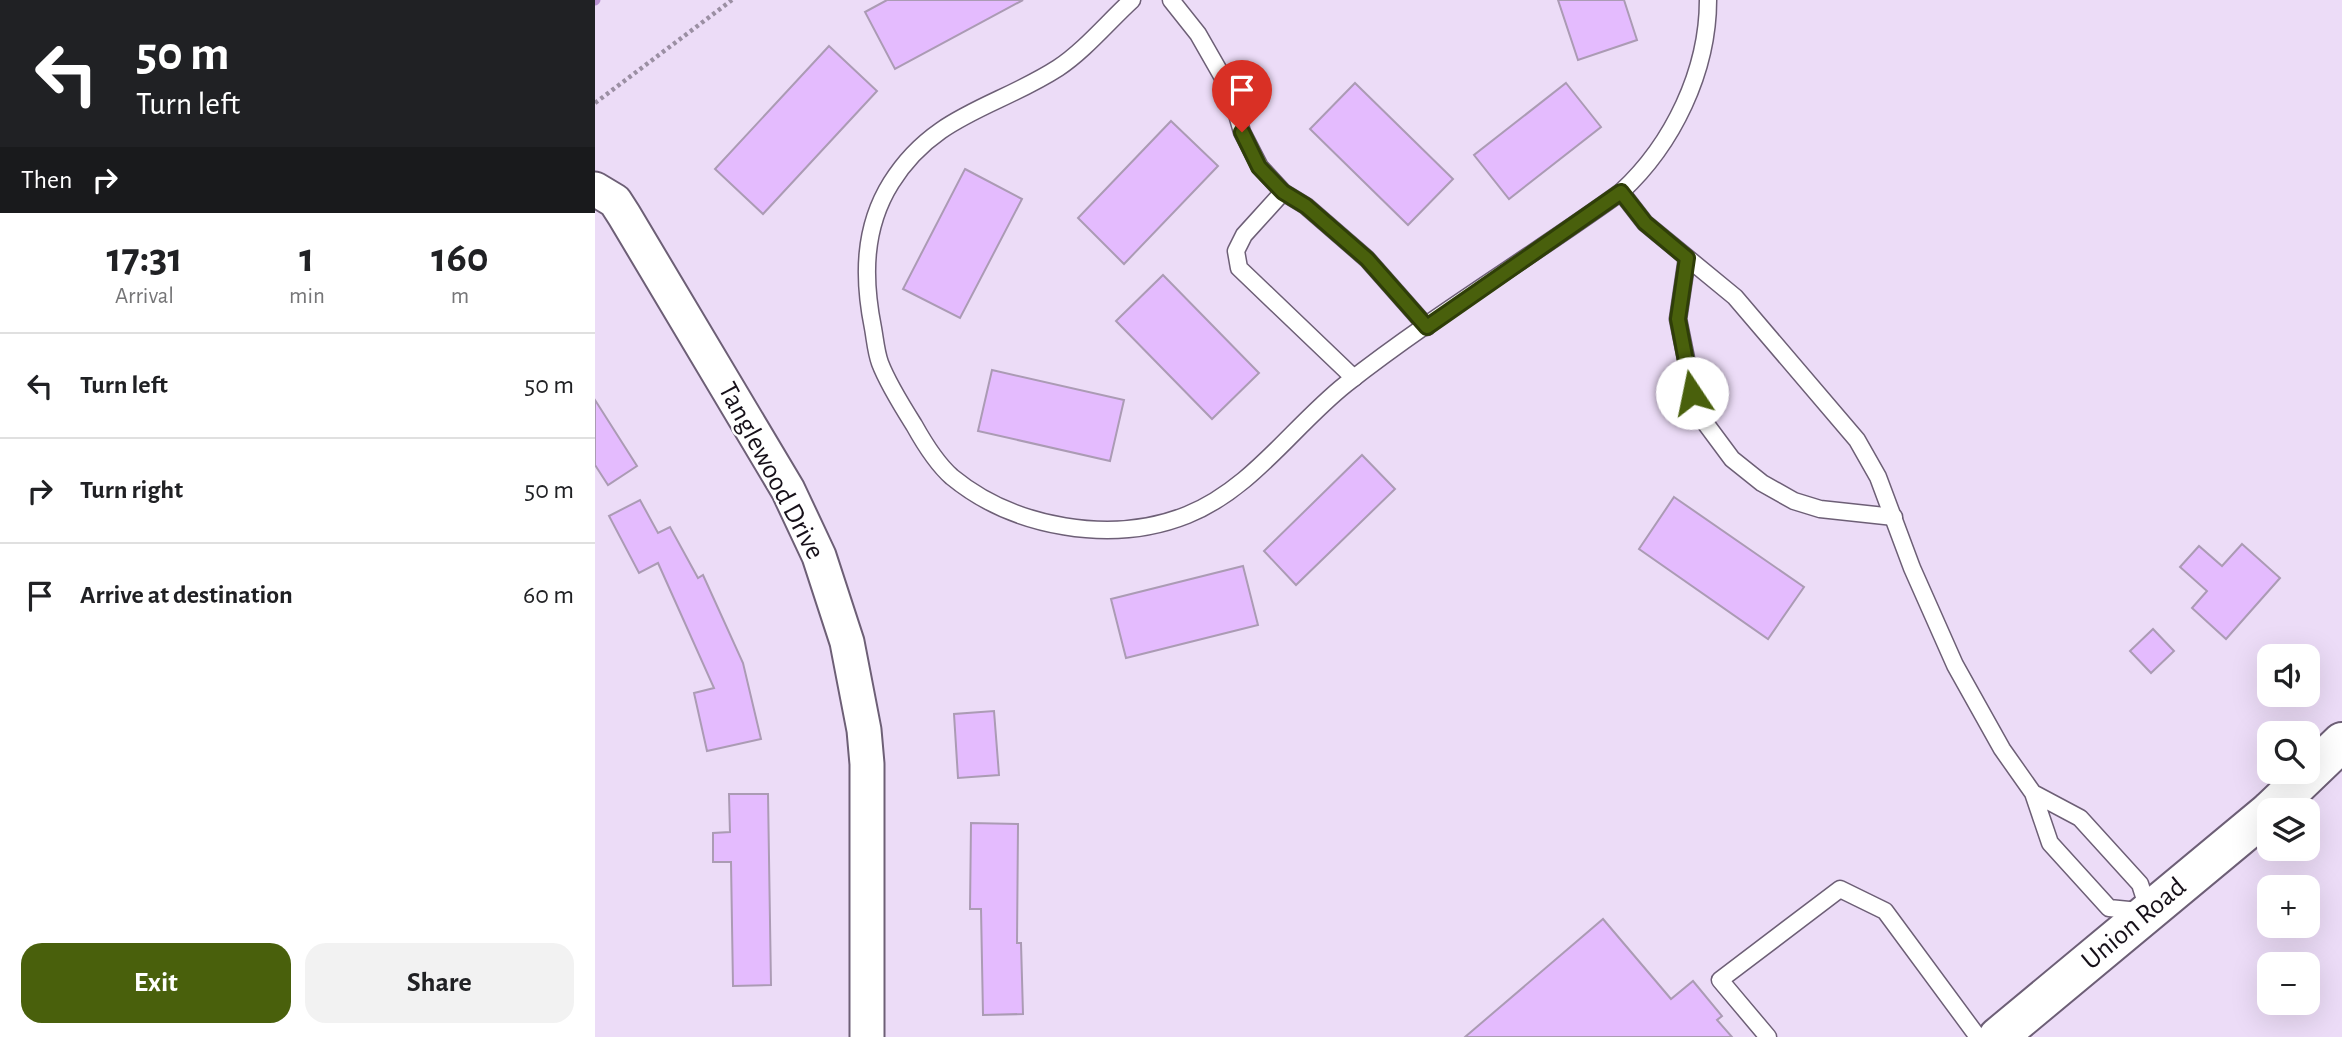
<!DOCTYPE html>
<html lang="en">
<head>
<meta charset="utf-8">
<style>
  :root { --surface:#fff; --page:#f2f2f2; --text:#202124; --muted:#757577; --line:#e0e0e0; --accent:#49600c }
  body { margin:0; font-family:"Alegreya Sans",sans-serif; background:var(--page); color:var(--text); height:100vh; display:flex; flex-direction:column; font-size:26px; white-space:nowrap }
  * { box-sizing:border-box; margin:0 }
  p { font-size:23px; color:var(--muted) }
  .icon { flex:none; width:38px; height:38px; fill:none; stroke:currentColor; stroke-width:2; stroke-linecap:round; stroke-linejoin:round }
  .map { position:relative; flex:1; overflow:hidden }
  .details { display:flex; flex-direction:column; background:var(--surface); width:595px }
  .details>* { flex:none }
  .banner { background:#202124; color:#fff; overflow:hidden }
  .controls { position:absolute; left:1662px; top:644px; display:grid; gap:14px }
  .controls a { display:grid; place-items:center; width:63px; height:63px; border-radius:14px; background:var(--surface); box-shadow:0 7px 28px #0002; font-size:35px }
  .pin { position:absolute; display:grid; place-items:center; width:60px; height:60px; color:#fff; margin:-72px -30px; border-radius:50% 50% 50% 0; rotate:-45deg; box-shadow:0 0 7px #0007 }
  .pin .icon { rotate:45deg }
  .me { position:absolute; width:77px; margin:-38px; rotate:349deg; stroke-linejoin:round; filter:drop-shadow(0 0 5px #0008) }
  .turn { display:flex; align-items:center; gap:24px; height:147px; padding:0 21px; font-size:32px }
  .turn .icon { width:91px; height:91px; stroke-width:2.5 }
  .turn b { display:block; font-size:49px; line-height:60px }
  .then { display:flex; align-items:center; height:66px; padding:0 21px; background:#0003; gap:14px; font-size:26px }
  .eta { display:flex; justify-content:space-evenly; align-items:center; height:119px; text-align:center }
  .eta b { font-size:42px; font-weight:600; line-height:49px }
  .primary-button { display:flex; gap:14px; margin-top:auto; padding:14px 21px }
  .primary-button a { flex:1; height:80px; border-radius:21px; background:var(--accent); color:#fff; font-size:28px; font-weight:600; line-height:80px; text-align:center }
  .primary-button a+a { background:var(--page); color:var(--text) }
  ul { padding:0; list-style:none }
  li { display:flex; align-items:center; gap:21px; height:105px; padding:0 21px; border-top:2px solid var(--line) }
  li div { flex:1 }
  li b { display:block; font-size:26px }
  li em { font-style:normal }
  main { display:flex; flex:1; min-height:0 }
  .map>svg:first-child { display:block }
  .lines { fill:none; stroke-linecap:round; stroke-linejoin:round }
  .stream { stroke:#bb93d3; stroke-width:9 }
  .building { fill:#e4bbfe; stroke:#ab9bb4; stroke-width:2 }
  .service-casing { stroke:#6d5f76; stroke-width:19 }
  .minor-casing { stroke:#6d5f76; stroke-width:37 }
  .primary-casing { stroke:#6d5f76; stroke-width:42 }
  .path { stroke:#9b8fa3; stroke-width:4.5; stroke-dasharray:3.5 3.5; stroke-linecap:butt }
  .service { stroke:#fff; stroke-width:16 }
  .minor { stroke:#fff; stroke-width:33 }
  .primary { stroke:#fff; stroke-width:38 }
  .route-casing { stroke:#2f3e08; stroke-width:18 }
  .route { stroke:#49600c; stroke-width:12 }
  .labels { text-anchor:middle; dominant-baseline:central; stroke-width:5; stroke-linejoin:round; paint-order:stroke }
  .street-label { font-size:28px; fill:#161019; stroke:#fff }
</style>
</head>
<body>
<main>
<section class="details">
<div class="banner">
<div class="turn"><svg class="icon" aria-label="left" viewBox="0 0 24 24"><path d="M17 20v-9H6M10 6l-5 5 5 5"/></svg><div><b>50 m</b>Turn left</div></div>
<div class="then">Then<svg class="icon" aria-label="right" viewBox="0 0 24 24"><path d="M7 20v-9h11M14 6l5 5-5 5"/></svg></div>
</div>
<div class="eta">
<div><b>17:31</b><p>Arrival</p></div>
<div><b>1</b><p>min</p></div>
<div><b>160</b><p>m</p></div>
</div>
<ul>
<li><svg class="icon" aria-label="left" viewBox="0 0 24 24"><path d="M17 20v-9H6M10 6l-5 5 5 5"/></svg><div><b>Turn left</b></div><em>50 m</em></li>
<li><svg class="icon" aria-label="right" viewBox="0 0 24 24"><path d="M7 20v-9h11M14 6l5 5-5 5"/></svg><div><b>Turn right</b></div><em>50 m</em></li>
<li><svg class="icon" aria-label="arrive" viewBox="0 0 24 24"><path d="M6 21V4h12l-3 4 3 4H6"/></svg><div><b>Arrive at destination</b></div><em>60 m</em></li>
</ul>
<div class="primary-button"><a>Exit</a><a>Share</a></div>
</section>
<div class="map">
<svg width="1747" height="1037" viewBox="0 0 1747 1037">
  <rect width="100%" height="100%" fill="#ecdcf7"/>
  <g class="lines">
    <polyline class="stream" points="0,1 1,0"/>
  </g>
  <g class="building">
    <polygon points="292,0 428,0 300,69 270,12"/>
    <polygon points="963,0 1029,0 1042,40 983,60"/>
    <polygon points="234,46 282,91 168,214 120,169"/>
    <polygon points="760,83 858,179 813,225 715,129"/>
    <polygon points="971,83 1006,127 914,199 879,155"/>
    <polygon points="576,121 623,166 529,264 483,218"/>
    <polygon points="370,169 427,199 365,318 308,289"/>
    <polygon points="568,275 664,373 617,419 521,321"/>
    <polygon points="397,370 529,400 515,461 383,431"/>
    <polygon points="0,400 42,466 13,485 0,465"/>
    <polygon points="767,455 800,489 701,585 669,551"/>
    <polygon points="1079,497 1209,587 1173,639 1044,549"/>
    <polygon points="45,500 63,533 75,527 103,578 108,575 148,663 166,739 112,751 99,693 119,688 63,563 44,573 14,516"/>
    <polygon points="1647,544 1685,578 1631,639 1597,608 1612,591 1585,567 1604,546 1627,566"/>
    <polygon points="648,566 663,625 531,658 516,599"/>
    <polygon points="1558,629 1579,651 1556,673 1535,651"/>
    <polygon points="399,711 404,775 363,778 359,714"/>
    <polygon points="134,794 173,794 176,985 138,986 136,862 118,862 118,833 135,832"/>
    <polygon points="376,823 423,824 422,943 426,943 428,1014 388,1015 386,909 375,909"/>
    <polygon points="1008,919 1076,999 1098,981 1127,1016 1122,1020 1137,1037 870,1037"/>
  </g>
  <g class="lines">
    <defs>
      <g id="service">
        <path d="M537,0C514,21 489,51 463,68C401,108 339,114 296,183C268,228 268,278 278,328C280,339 281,352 285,363C293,384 307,406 319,425C329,443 341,463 357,477C419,528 517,545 592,515C657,489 698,426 751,384C839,315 936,257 1026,192C1078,144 1113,71 1113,0"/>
        <polyline points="576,0 603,34 635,90 647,132 665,167 688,192 711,206 772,259 832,327"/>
        <polyline points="688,192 649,235 641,251 644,268 759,378"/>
        <polyline points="1026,192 1050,223 1140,297 1262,440 1283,477 1317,568 1360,665 1407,749 1438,793 1455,843 1514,908 1554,912 1545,884 1485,818 1438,793"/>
        <polyline points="1092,258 1083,319 1098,393 1111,424 1137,459 1167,483 1199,501 1225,509 1299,517"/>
        <polyline points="1173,1037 1125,980 1245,889 1290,911 1383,1037"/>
      </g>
      <polyline id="minor" points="0,189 20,201 29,215 193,490 224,556 252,642 269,730 272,764 272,1037"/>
      <g id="primary">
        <polyline points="1676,810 1747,742"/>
        <polyline points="1403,1037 1675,811"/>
      </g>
    </defs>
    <use href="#service" class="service-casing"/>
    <use href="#minor" class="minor-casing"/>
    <use href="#primary" class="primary-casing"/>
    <polyline class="path" points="0,103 137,0"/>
    <use href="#service" class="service"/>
    <use href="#minor" class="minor"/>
    <use href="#primary" class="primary"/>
  </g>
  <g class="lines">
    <defs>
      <polyline id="route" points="647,132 664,167 688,192 711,206 772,259 832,327 1026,192 1050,223 1092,258 1083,319 1097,393"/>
    </defs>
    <use href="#route" class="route-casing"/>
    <use href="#route" class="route"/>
  </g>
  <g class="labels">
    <g class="street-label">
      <text transform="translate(176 471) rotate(62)">Tanglewood Drive</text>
      <text transform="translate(1539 924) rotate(-40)">Union Road</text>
    </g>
  </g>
</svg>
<div class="controls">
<a><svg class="icon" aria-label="sound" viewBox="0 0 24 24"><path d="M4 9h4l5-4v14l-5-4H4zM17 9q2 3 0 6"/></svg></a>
<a><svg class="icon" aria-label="search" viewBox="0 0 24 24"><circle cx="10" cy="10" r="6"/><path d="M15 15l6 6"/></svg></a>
<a><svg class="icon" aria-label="layers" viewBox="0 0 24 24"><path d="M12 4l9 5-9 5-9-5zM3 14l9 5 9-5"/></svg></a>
<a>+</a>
<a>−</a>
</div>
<div class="pin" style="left:647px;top:132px;background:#d93025"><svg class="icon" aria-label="arrive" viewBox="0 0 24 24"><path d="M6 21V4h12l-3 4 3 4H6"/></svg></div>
<svg class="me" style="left:1097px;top:393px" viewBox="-20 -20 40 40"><circle r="19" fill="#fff"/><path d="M0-13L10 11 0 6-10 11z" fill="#49600c"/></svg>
</div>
</main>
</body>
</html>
